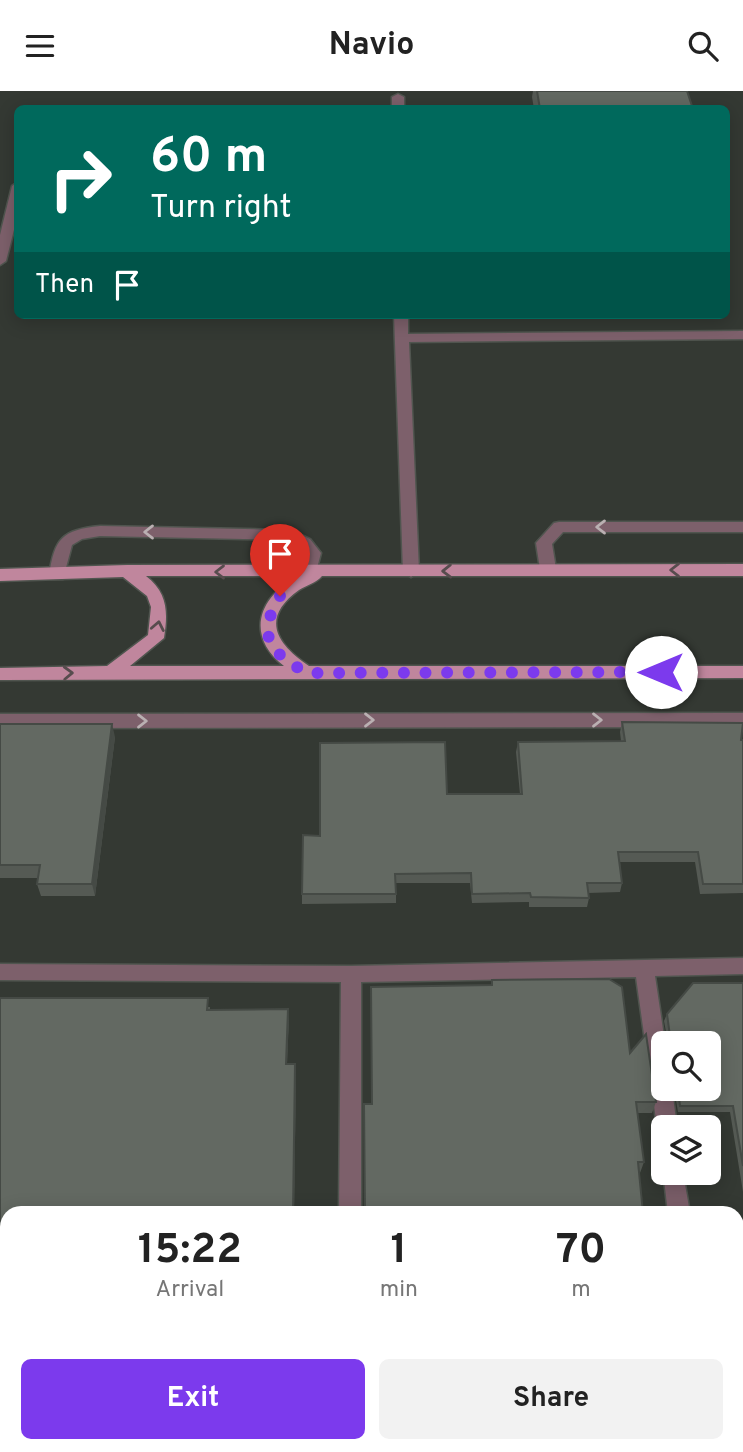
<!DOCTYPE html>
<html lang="en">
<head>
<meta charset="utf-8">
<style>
  :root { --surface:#fff; --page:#f2f2f2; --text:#222; --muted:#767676; --accent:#7c3aed }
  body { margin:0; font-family:Overpass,sans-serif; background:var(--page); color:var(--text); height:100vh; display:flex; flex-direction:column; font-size:26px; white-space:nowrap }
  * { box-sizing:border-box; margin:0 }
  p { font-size:23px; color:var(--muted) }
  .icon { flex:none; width:38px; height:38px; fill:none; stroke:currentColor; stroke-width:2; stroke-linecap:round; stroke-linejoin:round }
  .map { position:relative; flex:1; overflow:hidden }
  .sheet { position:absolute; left:0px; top:1115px; width:744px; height:247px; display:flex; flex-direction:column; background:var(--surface); border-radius:21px 21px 0 0; box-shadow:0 4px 18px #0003 }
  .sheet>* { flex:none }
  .top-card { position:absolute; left:14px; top:14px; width:716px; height:214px; border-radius:10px; box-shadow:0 4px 18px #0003; background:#00695c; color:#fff; overflow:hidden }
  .controls { position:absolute; left:651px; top:940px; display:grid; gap:14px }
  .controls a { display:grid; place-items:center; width:70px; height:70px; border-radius:10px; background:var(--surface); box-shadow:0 4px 18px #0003; font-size:35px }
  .pin { position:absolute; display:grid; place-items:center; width:60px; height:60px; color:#fff; margin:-72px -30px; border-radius:50% 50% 50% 0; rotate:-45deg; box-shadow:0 0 7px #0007 }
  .pin .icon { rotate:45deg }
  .me { position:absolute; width:77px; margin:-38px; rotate:270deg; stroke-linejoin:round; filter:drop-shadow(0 0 5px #0008) }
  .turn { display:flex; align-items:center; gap:24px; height:147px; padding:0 21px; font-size:32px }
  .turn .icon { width:91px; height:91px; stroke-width:2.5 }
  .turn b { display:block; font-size:49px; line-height:60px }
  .then { display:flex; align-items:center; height:66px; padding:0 21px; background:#0003; gap:14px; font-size:26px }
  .eta { display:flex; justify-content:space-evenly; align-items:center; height:119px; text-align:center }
  .eta b { font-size:42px; font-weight:700; line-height:49px }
  .cta { display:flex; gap:14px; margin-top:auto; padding:14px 21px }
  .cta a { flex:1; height:80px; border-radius:10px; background:var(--accent); color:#fff; font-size:28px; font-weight:700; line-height:80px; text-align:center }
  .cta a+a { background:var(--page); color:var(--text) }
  header { display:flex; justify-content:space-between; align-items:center; height:91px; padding:0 21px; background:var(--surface); font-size:32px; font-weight:700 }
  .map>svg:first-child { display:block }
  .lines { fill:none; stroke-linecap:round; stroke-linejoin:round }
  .minor-casing { stroke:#50554f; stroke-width:3 }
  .major-casing { stroke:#50554f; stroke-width:3 }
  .minor { fill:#7d606b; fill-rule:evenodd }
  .major { fill:#c0869d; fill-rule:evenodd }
  .wall { fill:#555a54 }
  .shaded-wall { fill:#454a45 }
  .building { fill:#636962; stroke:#454a45; stroke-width:2 }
  .oneway { stroke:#bab0b2 }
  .oneway2 { stroke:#574c4e }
  .route { stroke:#7c3aed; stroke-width:12; stroke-dasharray:0 21.6 }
</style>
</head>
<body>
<header><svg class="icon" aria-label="menu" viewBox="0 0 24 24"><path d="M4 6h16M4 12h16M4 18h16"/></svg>Navio<svg class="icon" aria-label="search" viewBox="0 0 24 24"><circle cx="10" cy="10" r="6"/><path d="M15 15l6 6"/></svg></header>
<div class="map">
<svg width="743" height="1361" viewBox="0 0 743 1361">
  <rect width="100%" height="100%" fill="#343933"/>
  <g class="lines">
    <defs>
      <g id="minor">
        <polygon points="398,3 404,6 404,18 392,18 392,6"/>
        <polygon points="18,91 18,123 6,170 0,174 0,144 12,95"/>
        <polygon points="394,224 408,224 408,243 743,240 743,248 409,251 419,480 411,486 403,480"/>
        <polygon points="559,431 743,431 743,441 563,441 552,453 556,478 548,484 540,478 536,452 554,432"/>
        <path d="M100,435L291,439L310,448L321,462L316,481L308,487L300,481L305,463L288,449L100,445L82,448L72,454L63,488H51L49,484C55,447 62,439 100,435Z"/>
        <polygon points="743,622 743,636 0,637 0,623"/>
        <polygon points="743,867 743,883 655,885 665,952 663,998 672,998 677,1036 663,1036 663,1044 657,1036 636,886 361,891 361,1122 339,1122 341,891 0,889 0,873 351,875"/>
        <polygon points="663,1080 683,1082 690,1122 668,1122"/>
        <polygon points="7,1224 7,1246 0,1247 0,1225"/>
        <rect x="339" y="1354" width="24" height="7"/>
        <polygon points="700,1354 724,1354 725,1361 701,1361"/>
      </g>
      <path id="major" d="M743,473V485H322C316,492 307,494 299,499C260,527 276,553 309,575H743V587L0,589V577L107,575L148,544L151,516L147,505L123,486L0,490V478L127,474ZM146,485H299C258,505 245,545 284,575H130L164,547C168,522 168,502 146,485Z"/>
    </defs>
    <use href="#minor" class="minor-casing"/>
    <use href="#major" class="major-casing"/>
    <use href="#minor" class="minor"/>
    <use href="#major" class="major"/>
  </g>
  <g class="wall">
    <polygon points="533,0 687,0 693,18 534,18 532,6"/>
    <polygon points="622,631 743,649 743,802 700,803 695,771 620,771 622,792 620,801 588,802 589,807 587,816 529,816 529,811 472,812 470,792 396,792 396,812 302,813 302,803 320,745 520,703 516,661 518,651 621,650 620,641"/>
    <polygon points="0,633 115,646 95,805 41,805 37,793 38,787 0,787"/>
    <polygon points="492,889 630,962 656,1011 652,1022 637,1022 644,1071 640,1082 491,894"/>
    <polygon points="743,892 743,1101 730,1021 678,1021 674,998 709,998 709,952 668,952 664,930 667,923"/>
    <polygon points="0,907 210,916 210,919 289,927 287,973 295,973 296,982 294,1122 7,1122 7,1173 0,1173"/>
    <polygon points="738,1205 743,1205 743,1265 737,1222 737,1208"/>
  </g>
  <g class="shaded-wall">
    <polygon points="112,633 115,646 95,805 92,793"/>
    <polygon points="288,918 289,927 286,982 286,973"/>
    <polygon points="295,973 296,982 294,1122 293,1122"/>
  </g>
  <g class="building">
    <polygon points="537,0 687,0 693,18 540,18"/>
    <polygon points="622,631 743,632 741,649 743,649 743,793 703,793 698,761 618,761 622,792 587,792 589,807 531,806 530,802 472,803 471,782 395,783 396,803 302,803 303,744 320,745 320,652 445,651 447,703 522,703 518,651 625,650"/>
    <polygon points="0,633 112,633 92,793 37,793 40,774 0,774"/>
    <polygon points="609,888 622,896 630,962 646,943 656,1011 636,1011 644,1071 638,1071 643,1122 365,1122 364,1013 372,1013 371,896 492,894 492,889"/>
    <polygon points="693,892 743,892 743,1075 733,1015 680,1015 678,998 709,998 709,952 670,952 670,945 667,923"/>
    <polygon points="0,907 208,907 207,919 288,918 286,973 295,973 293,1122 7,1122 7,1165 0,1165"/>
    <polygon points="738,1205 743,1205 743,1237"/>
    <polygon points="0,1243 7,1243 7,1354 286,1354 286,1361 0,1361"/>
    <polygon points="365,1354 681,1354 682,1361 365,1361"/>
  </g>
  <defs><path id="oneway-chevron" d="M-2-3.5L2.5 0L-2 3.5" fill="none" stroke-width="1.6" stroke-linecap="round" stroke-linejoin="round" transform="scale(1.75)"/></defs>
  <g class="oneway">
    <use href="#oneway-chevron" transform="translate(601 436) rotate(-180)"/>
    <use href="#oneway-chevron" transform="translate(149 441) rotate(-180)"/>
    <use href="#oneway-chevron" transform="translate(369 629)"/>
    <use href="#oneway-chevron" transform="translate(597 629)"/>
    <use href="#oneway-chevron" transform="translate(142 630)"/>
  </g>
  <g class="oneway2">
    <use href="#oneway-chevron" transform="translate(675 479) rotate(-180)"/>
    <use href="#oneway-chevron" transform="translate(447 480) rotate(179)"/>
    <use href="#oneway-chevron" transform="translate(220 481) rotate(-180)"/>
    <use href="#oneway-chevron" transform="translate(158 535) rotate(-79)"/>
    <use href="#oneway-chevron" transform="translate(68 582) rotate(-2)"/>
  </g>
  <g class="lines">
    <path class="route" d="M280,505C256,545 269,561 307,582L661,581"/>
  </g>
</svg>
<div class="controls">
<a><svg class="icon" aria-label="search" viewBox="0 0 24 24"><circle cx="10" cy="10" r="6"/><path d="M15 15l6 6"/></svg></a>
<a><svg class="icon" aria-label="layers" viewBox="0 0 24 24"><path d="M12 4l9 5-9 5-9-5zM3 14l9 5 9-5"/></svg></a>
</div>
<div class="pin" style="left:280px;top:505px;background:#d93025"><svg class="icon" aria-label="arrive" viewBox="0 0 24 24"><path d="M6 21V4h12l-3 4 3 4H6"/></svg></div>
<svg class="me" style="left:661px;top:581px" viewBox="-20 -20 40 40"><circle r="19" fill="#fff"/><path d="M0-13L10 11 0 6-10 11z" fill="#7c3aed"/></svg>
<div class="top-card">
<div class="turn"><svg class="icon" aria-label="right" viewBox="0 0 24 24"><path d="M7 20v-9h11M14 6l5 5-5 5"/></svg><div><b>60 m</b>Turn right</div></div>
<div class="then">Then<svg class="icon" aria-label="arrive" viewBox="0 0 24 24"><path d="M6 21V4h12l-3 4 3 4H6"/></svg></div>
</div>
<section class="sheet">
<div class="eta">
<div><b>15:22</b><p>Arrival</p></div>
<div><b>1</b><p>min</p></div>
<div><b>70</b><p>m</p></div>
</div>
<div class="cta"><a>Exit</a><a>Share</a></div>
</section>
</div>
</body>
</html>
